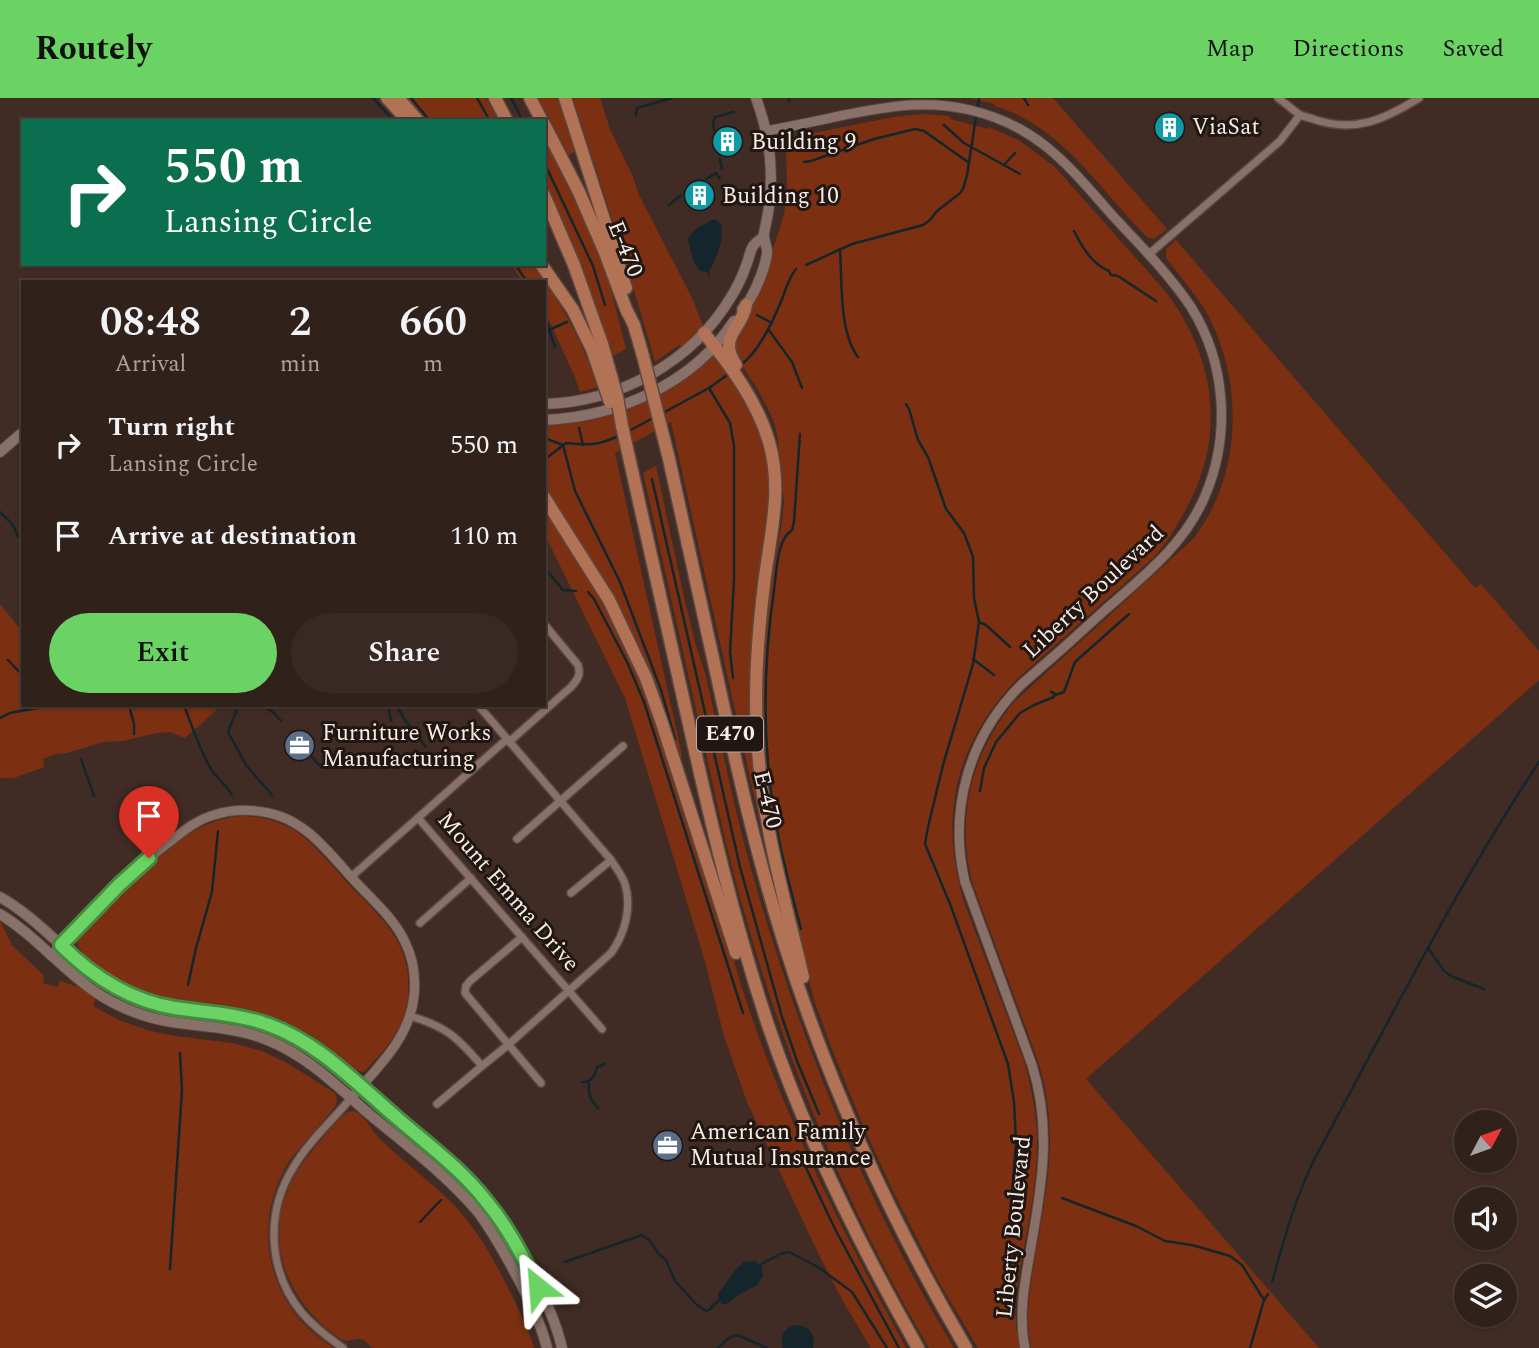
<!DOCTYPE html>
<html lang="en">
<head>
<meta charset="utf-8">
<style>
  :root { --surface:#30211b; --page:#382924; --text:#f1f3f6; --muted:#a8a3a3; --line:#4b3e3a; --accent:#6bd363 }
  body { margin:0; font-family:Spectral,serif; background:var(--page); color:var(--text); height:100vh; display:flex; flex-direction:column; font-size:26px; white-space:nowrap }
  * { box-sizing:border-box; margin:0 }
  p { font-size:23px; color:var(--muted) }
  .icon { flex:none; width:38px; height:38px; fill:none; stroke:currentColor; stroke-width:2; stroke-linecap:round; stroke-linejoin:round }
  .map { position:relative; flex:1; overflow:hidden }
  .sheet { position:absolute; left:21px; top:182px; width:525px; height:427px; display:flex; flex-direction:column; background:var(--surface); border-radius:0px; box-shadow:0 2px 5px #0004,0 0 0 2px var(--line) }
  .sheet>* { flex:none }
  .banner { position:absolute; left:21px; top:21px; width:525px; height:147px; border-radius:0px; box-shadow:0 2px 5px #0004,0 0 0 2px var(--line); background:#0b6e4f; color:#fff; overflow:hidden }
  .needle { width:46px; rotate:49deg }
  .buttons { position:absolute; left:1454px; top:1012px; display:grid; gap:14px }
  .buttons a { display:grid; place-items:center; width:63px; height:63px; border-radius:50%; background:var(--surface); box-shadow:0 2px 5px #0004,0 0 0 2px var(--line); font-size:35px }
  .pin { position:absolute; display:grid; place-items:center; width:60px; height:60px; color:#fff; margin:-72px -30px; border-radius:50% 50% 50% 0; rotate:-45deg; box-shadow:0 0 7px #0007 }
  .pin .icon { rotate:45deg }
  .me { position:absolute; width:77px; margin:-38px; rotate:332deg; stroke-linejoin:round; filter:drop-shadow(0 0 5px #0008) }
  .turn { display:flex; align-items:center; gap:24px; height:147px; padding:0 28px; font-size:32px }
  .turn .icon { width:91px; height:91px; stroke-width:2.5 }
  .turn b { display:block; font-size:49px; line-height:60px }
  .eta { display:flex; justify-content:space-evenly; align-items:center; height:119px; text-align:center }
  .eta b { font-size:42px; font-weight:600; line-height:49px }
  .action { display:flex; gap:14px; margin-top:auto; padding:14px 28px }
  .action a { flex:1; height:80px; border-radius:42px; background:var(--accent); color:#111; font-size:28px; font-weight:600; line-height:80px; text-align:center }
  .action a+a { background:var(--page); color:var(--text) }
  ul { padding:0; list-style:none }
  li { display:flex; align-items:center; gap:21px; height:91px; padding:0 28px }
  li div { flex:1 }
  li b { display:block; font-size:26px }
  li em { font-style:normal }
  header { display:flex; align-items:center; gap:42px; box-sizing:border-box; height:98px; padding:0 35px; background:var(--accent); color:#111 }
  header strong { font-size:33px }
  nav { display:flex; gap:38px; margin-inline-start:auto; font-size:24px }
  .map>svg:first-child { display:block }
  .green { fill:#7c3011 }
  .water { fill:#14252b }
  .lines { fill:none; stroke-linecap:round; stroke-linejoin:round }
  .stream { stroke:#14252b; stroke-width:2.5 }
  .minor-casing { stroke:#594841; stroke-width:10 }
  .tertiary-casing { stroke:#594841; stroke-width:11 }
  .secondary-casing { stroke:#594841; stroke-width:12 }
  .motorway-casing { stroke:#594841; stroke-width:15 }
  .minor { stroke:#897169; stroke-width:7 }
  .tertiary { stroke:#897169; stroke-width:9 }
  .secondary { stroke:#897169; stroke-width:10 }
  .motorway { stroke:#b17256; stroke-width:12 }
  .motorway-bridge-casing { stroke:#594841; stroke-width:15; stroke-linecap:butt }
  .motorway-bridge { stroke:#b17256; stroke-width:12 }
  .route-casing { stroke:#468940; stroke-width:18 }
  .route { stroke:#6bd363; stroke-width:12 }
  .labels { text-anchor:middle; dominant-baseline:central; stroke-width:6; stroke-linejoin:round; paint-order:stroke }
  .shield { fill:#201713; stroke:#b8aba7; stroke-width:2 }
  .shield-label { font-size:21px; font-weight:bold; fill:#f9ebe6 }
  .poi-label { font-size:23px; fill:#f9ebe6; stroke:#201713; text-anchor:start }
  .street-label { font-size:23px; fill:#f9ebe6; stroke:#201713 }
</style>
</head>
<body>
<header>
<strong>Routely</strong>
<nav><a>Map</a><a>Directions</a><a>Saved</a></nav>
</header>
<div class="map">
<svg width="1539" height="1250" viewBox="0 0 1539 1250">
  <rect width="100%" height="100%" fill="#402c24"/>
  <g class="green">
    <polygon points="405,0 486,0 499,23 425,23"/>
    <polygon points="538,0 559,0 577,53 569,57"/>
    <polygon points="573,0 600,0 610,31 633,79 639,97 692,200 703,228 682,249 679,247 655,264 622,151"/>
    <path d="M971,0H1053L1167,131L1154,141L1147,139C1099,91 1063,29 995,8V6Z"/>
    <path d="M923,16L950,18V21L988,31L989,29L1020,43L1055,69L1166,194C1218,264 1227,343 1181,420C1173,434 1165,447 1154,459L1015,583C954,648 939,720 964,804L1024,963C1031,989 1037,1015 1037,1042C1038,1097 1021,1152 1015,1206L1016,1229L1020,1250H978L939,1184L893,1093L864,1030L831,949L814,902L807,875L773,733L768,702L760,615L765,517L782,425L784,404L782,373L776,330L771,317L757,290L733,254L732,247L767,169L784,117L787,90L786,45L790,40L794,39L893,19Z"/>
    <polygon points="544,38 577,105 606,172 626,251 613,258 609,243 606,244 565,131 544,85"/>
    <path d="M1176,142L1475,490L1481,486L1539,553V582L1086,981L1319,1250H1031L1028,1229V1210C1037,1120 1066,1054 1038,963L972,784C956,717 971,657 1014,604L1193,441C1241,380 1244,289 1210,221C1198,198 1181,180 1166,160V151Z"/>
    <path d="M511,166H532C561,204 583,244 598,289L580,294L574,277L547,218H544V184H523Z"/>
    <path d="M713,256L718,260L746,306L757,327L765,349L768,365L771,398L760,474L762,721L759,720L671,324L615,355L682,657L678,660L600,477L544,389V327C594,325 643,311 683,281C694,273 703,264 713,256Z"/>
    <path d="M656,368C669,427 680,486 695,544C698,556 703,567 706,579C722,648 735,717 755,785C802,947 867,1105 954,1250H929C836,1091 770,925 726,745L643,375Z"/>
    <path d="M549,420L592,487L628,553L651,606L730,849C769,991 836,1121 906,1250H871L844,1205L819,1157L747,1004L724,938L704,860L625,600L544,435V421L545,422Z"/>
    <polygon points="0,506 23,535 23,607 222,607 185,640 170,634 157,635 122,643 103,644 67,655 56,656 43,661 44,669 14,680 0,680"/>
    <path d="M241,718C264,718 286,725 304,739C323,756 339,776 356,794C370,808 385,822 395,839C412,866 413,904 398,932C389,948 376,961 364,974C346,972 332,952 316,941C305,933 292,927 279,921C245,907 209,907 173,901C142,897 105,879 83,856C80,852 78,847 75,843C84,829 97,818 108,807C143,771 188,722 241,718Z"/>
    <path d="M0,823L12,847L44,878L43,885L57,889L60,883L79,889L96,900L93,908L119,922L150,933L176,938L232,945L262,953L287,965L335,995L337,1000L336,1007C320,1029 299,1047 285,1070C259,1117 263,1176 297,1218C307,1231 320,1240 333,1250H0Z"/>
    <path d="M354,1013C367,1019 372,1035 383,1044C404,1064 427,1081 448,1101C475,1127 492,1158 508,1190C518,1210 528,1229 534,1250H372C358,1233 356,1245 343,1242C341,1242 335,1237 334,1236C276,1193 260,1121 305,1062C316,1048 331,1028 344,1017C348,1013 348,1014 354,1013Z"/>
  </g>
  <g class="water">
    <path d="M715,121L721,126C724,142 717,160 709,173L710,178H709L707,174L700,173L693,162L688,141C693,131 705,125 715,121Z"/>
    <polygon points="755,1163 762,1169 763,1178 757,1187 735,1199 727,1206 722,1206 719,1203 718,1196 737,1170 744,1164"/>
    <path d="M798,1227C811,1229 816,1238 813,1250H783C779,1238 785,1228 798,1227Z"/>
  </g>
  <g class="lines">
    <g class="stream">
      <polyline points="373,0 394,23"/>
      <polyline points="411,0 430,23"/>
      <polyline points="477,0 490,23"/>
      <polyline points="511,0 523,23"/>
      <polyline points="788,0 789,3"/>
      <polyline points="1024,0 1028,7"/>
      <polyline points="636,17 637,10 672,0"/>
      <polyline points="944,27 964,45 1020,76"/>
      <polyline points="714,32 713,25 715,19 734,14"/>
      <polyline points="715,37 719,56"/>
      <polyline points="720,61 722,71"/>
      <polyline points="544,64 593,168 605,207"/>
      <polyline points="804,64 811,63 874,41 915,31 924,33 968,64"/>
      <polyline points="1004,67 1015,55"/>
      <polyline points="706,81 716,75 720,81"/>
      <polyline points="684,94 701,84"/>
      <polyline points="669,107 681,97"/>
      <path d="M1074,133C1082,149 1092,166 1109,173L1111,177L1118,178L1156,203"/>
      <path d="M840,151C842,181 839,235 858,259"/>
      <polyline points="515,166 527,184"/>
      <polyline points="806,167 852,146 923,127 930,122 937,113 959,96 963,91 967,77 979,0"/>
      <polyline points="544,217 555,249"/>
      <polyline points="757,217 772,225"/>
      <polyline points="768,231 792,264 802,290"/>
      <polyline points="549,232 567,224"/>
      <path d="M741,267C760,252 773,223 782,201C786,191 789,179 796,171"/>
      <polyline points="709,290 730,325 734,348 734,481 730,554 733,580"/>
      <polyline points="906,306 909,311 918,342 928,359 946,411 964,435 973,459 974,500 979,524 973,566 943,667 928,729 925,746 950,806 1008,966 1014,1004 1016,1045 1012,1096"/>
      <polyline points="661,316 709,290 730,275"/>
      <polyline points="579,330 583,347"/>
      <polyline points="627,334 655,319"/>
      <path d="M800,336L794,424L792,432C776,443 777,473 774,492C762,575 762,660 779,742C785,772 793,801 801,831"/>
      <polyline points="544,340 563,347 575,393 620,484 661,592 675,641"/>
      <path d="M544,362L566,345C591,347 597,348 621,337"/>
      <polyline points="652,381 740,769 782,919 797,963 819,1016"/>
      <polyline points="0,414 13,427 18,438 23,441"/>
      <polyline points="544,469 563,492 576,493"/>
      <polyline points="588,494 594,501 627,564 644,604 743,915"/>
      <polyline points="979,524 986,527 1010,549"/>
      <polyline points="973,561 994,577"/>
      <polyline points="8,562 23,578"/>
      <polyline points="1055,597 1064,594 1075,564 1129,516"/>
      <polyline points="129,607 134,626 134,636"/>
      <path d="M184,607C192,628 199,651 211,671C217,681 227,687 232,697"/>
      <polyline points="237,607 236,614 228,634 246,667 272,697"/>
      <polyline points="262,607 274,615 281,623"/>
      <polyline points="386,607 389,612 391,623"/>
      <polyline points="396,607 405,622 426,649"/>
      <polyline points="0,620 10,615 52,607"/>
      <polyline points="310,657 321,669 337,657"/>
      <polyline points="81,661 94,698"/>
      <polyline points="980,693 984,670 996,644 1020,615 1034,607 1054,599 1054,595 1051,594"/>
      <polyline points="1428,850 1444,873 1451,878 1484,891"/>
      <polyline points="188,887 196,850 212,794 218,733"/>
      <path d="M582,984C592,985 595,977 597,969L605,966"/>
      <path d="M589,985C588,996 590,1002 598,1010"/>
      <polyline points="798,1053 835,1131 899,1250"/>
      <polyline points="1062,1100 1136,1128 1165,1143 1192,1147 1230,1158 1242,1167 1264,1202"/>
      <polyline points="420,1124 441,1102"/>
      <polyline points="565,1164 642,1137 650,1143 658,1155 666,1162 675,1183 697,1207 706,1213 710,1211 721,1200"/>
      <polyline points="758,1168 780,1156 789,1154 818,1169 852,1194 887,1250"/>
      <polyline points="170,1171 182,992 180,955"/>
      <path d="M1272,1184C1284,1142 1295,1100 1315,1060C1387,927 1455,791 1539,664"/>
      <polyline points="718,1250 730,1239 737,1237 767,1250"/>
      <polyline points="1250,1250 1264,1202 1268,1196"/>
    </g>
    <defs>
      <g id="minor">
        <path d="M1278,0C1285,5 1293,12 1300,17C1305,19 1311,20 1316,22C1356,35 1385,21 1419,0"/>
        <polyline points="1148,157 1280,43 1300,17"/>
        <path d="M509,644L571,589C578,581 581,577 578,567L544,526"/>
        <polyline points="418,720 602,931"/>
        <polyline points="517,741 623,648"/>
        <polyline points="351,779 507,641"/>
        <polyline points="571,795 611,762"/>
        <polyline points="420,825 471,780"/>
        <polyline points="522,839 470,883 466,888 465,895 541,985"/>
        <path d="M410,918C447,929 457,939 482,968"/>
        <path d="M437,1006L482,968L508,947L611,855C625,836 632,809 625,786C622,777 616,770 611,762L478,607"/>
        <path d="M343,1250C328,1239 314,1229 302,1215C268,1174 265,1115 293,1070C308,1044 332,1023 351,1000"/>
      </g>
      <g id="tertiary">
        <path d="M766,33C792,28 818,23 844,17C888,9 925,1 970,12C1038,28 1068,67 1112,117C1139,146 1169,176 1191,209C1226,265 1231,337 1205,398C1185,446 1144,478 1105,512C1078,537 1050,562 1022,586C969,638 948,712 965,784L1032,967C1052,1030 1042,1086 1031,1149C1025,1183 1018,1216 1025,1250"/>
        <path d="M51,858C89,817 128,774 173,741C186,731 199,721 214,717C236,710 261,711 282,719C290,722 298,727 305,732C323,745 338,765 353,781C370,800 393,819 404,842C413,859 416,879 414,898C410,940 377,970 351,1000"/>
      </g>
      <g id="secondary">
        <path d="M742,211C753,202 765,170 767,156C768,149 763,142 764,135C766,126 768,117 769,108C774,71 769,35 756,0"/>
        <path d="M544,306C620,304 692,264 731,199C738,188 743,177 747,165C749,160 750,154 752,150C754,145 760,142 763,139"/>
        <path d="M544,322C617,319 693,286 734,223"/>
        <polyline points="0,354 23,334"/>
        <path d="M0,799C46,825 75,869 122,893C170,917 226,909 276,929C314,945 343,975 374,1001C411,1033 453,1063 484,1100C504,1123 518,1150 532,1177C545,1200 556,1224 562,1250"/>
        <path d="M0,816C41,841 69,881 112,904C131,914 151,921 172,924C204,929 235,929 265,941C305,956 336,987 368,1015C405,1046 447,1077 478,1114C494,1135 506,1158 519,1182C530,1204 541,1226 547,1250"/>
      </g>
      <g id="motorway">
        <polyline points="387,0 408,23"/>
        <polyline points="398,0 418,23"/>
        <polyline points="495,0 507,23"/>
        <polyline points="530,0 542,23"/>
        <polyline points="565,0 626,190"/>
        <polyline points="544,26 578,92 604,152 626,211 634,227 643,258"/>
        <polyline points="544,97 574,167 602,246"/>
        <polyline points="541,166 573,212 592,251"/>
        <path d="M704,235C730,267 757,303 769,344C783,392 770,437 764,486C758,535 754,585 757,634C760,718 784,798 803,879"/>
        <path d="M736,267C717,238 742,232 746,207"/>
        <path d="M622,328C644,426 666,524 688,622C711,725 734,824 767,924C805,1038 859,1146 918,1250"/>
        <path d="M669,361C685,435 702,509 718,583C737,671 757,759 784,845C828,986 891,1122 966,1250"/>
        <polyline points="544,399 609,502 646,580 661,622 736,855"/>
      </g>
    </defs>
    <use href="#minor" class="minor-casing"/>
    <use href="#tertiary" class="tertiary-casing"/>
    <use href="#secondary" class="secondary-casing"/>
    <use href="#motorway" class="motorway-casing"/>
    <use href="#minor" class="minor"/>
    <use href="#tertiary" class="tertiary"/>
    <use href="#secondary" class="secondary"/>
    <use href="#motorway" class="motorway"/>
    <defs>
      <g id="motorway-bridge">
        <polyline points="602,246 617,299 622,328"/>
        <polyline points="592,251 610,304"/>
        <polyline points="643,258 669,361"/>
      </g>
    </defs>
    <use href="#motorway-bridge" class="motorway-bridge-casing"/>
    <use href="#motorway-bridge" class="motorway-bridge"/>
  </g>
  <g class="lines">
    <defs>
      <path id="route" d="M149,760L119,787L61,847C93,879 131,903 175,910C207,915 239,916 269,927C319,945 357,986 397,1020C427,1046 461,1071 486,1103C508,1129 523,1159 538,1189"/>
    </defs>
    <use href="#route" class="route-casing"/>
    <use href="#route" class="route"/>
  </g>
  <defs>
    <symbol id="building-disc" viewBox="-11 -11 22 22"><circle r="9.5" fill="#0f9aa8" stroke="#201713"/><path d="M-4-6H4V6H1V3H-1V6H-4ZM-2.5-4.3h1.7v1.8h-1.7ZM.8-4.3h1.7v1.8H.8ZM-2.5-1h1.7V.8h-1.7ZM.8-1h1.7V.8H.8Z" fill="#fff"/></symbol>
    <symbol id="office-disc" viewBox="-11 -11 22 22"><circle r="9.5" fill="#5c6f8a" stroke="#201713"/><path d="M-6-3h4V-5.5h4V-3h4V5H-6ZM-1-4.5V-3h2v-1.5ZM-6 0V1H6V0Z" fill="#fff"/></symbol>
  </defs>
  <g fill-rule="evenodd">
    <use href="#building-disc" x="1152" y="12" width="35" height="35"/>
    <use href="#building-disc" x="710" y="26" width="35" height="35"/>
    <use href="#building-disc" x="682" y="80" width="35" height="35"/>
    <use href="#office-disc" x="282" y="630" width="35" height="35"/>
    <use href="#office-disc" x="650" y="1030" width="35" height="35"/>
  </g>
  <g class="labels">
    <rect class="shield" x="697" y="618.5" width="66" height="35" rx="5"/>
    <g class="shield-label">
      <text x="730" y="636">E470</text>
    </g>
    <g class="poi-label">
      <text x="1192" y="29">ViaSat</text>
      <text x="751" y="44">Building 9</text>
      <text x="722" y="98">Building 10</text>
      <text x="322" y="635">Furniture Works<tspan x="322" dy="26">Manufacturing</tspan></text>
      <text x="690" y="1034">American Family<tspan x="690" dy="26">Mutual Insurance</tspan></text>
    </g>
    <g class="street-label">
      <text transform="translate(625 151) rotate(68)">E-470</text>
      <text transform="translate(1094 494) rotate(-43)">Liberty Boulevard</text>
      <text transform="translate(767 702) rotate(76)">E-470</text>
      <text transform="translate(508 794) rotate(49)">Mount Emma Drive</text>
      <text transform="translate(1014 1129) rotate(-84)">Liberty Boulevard</text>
    </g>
  </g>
</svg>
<div class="buttons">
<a><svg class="needle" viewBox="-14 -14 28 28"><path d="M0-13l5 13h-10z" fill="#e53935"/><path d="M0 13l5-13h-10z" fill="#a8a3a3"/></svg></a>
<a><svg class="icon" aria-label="sound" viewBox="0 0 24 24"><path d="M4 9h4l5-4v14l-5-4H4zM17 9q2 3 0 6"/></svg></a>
<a><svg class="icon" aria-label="layers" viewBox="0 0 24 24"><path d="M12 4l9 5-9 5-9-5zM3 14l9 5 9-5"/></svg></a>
</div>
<div class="pin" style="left:149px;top:760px;background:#d93025"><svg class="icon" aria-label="arrive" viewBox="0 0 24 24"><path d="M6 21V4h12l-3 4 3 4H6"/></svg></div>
<svg class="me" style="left:538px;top:1189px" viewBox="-20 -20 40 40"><path d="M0-17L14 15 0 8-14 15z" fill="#6bd363" stroke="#fff" stroke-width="4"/></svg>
<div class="banner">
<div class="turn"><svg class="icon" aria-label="right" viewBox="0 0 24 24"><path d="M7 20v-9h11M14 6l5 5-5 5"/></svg><div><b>550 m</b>Lansing Circle</div></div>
</div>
<section class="sheet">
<div class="eta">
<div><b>08:48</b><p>Arrival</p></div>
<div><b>2</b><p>min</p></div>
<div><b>660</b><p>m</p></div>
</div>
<ul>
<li><svg class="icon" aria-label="right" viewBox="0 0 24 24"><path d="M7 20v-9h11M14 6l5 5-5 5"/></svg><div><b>Turn right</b><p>Lansing Circle</p></div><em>550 m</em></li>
<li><svg class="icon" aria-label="arrive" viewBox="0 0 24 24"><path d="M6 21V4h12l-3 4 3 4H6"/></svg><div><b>Arrive at destination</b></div><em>110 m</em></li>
</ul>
<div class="action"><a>Exit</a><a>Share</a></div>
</section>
</div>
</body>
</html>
